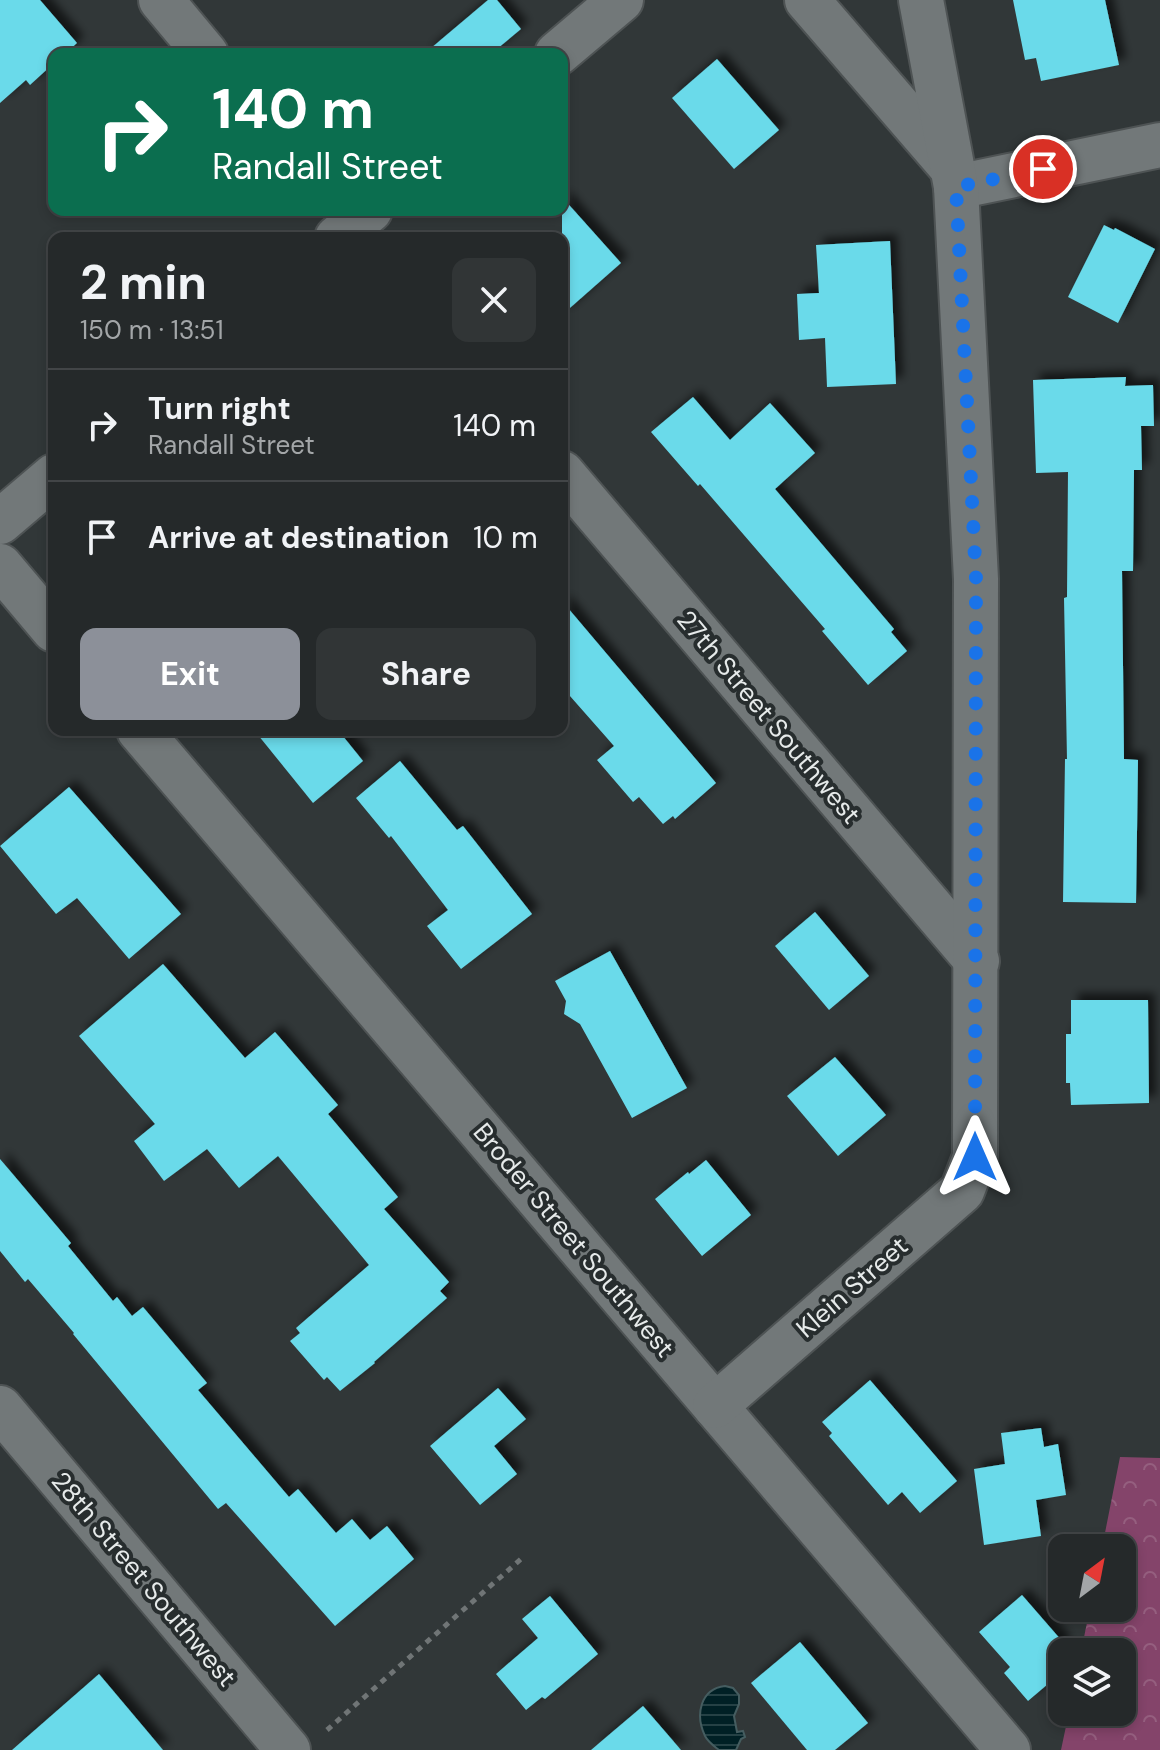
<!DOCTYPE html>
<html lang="en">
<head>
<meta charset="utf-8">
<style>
  :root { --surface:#25292a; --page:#313536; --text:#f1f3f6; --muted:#a3a6a8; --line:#424547; --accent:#8c9099 }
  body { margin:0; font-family:"DM Sans",sans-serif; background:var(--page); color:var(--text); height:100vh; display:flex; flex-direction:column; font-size:30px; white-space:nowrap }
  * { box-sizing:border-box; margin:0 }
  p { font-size:26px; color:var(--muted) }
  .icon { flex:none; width:44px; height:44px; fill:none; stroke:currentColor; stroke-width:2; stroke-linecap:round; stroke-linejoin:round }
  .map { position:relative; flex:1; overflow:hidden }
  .sheet { position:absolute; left:48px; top:232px; width:520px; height:504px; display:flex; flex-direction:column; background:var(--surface); border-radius:16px; box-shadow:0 4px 12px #0003,0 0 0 2px var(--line) }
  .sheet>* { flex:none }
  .banner { position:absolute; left:48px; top:48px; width:520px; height:168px; border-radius:16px; box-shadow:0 4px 12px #0003,0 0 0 2px var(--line); background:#0b6e4f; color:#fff; overflow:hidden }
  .needle { width:52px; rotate:32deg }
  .buttons { position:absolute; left:1048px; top:1534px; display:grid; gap:16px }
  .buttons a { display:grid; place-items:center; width:88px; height:88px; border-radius:16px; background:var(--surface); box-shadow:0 4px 12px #0003,0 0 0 2px var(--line); font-size:40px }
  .pin { position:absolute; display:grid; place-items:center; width:68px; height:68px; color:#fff; margin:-34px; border:4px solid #fff; border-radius:50%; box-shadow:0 2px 8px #0007 }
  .me { position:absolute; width:88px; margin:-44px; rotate:0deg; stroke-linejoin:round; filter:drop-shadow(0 0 6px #0008) }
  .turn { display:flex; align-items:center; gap:28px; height:168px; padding:0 32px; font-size:36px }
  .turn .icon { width:104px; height:104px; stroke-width:2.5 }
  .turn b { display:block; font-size:56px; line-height:68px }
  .round { display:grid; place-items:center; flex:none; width:84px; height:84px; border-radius:16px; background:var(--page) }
  .overview { display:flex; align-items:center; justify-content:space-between; height:136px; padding:0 32px }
  h1 { font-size:48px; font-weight:700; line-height:60px }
  .primary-button { display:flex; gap:16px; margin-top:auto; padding:16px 32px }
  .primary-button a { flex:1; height:92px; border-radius:16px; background:var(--accent); color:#fff; font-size:32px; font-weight:700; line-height:92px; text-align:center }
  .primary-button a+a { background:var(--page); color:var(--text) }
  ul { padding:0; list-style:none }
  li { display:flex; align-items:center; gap:24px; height:112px; padding:0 32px; border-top:2px solid var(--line) }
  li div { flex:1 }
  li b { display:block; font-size:30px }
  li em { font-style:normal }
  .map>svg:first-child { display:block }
  .park { fill:url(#park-crowns) }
  .water { fill:url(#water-rules); stroke:#455d60; stroke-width:2 }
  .building { fill:#6adaea; filter:url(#shadow) }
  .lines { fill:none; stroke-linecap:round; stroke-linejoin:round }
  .minor-casing { stroke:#4e5354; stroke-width:48 }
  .path { stroke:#707576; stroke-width:5; stroke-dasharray:6 6; stroke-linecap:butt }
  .minor { stroke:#727879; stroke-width:44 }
  .route { stroke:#1a73e8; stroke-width:14; stroke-dasharray:0 25.2 }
  .labels { text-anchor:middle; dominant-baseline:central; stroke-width:8; stroke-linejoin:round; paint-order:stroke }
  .street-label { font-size:26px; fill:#e6eaea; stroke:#272d2e }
</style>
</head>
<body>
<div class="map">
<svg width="1160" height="1750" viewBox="0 0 1160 1750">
  <defs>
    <pattern id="park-crowns" width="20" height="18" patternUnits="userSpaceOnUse" patternTransform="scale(2)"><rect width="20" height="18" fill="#84446a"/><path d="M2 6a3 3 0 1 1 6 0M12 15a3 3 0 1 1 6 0" fill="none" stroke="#955f7f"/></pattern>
    <pattern id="water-rules" width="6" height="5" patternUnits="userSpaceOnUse" patternTransform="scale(2)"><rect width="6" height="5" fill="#002025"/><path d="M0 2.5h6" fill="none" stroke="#254145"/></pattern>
    <filter id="shadow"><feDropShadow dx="7" dy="-7" stdDeviation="4" flood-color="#0009"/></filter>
  </defs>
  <rect width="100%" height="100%" fill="#313738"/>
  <polygon class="park" points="1120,1457 1160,1458 1160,1750 1061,1750 1069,1712 1122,1712 1122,1652 1081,1652 1090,1608 1122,1608 1122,1548 1102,1548"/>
  <path class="water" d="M725,1686L733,1688L739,1695V1704L734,1716L737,1732L743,1731L745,1737L741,1739L736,1750H719C714,1746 708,1742 705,1736C695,1715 700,1689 725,1686Z"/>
  <g class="building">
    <polygon points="0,0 40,0 77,43 65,54 54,54 54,63 30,85 26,80 0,103"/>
    <polygon points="488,0 497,0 521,29 491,54 424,54"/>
    <polygon points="1013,0 1105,0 1119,65 1041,81 1036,58 1025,60"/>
    <polygon points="717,59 779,130 734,169 672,98"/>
    <polygon points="562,197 621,263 562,315"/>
    <polygon points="1104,225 1114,230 1115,228 1155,249 1118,323 1068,297"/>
    <polygon points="890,241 896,384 827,387 825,338 799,340 797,294 819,293 816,245"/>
    <polygon points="1126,377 1125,386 1153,385 1154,426 1141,426 1142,470 1134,470 1133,571 1122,571 1124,759 1138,760 1136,903 1063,902 1065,759 1067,759 1064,598 1067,597 1068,472 1036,473 1033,380"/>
    <polygon points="693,397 730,440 770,403 815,453 775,489 894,629 891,632 907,651 868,685 822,631 825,629 700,484 698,486 651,432"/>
    <polygon points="562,601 716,783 675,819 673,816 663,824 639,797 633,802 597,760 614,746 562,687"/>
    <polygon points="254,730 338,730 363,761 313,803"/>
    <polygon points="400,761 457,830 463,826 532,914 461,969 427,926 448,910 391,836 389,838 356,798"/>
    <polygon points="69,787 181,914 129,959 77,898 56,914 0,846"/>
    <polygon points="815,912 869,976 829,1010 775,946"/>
    <polygon points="610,951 687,1088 632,1118 580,1024 564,1014 566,1001 555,981"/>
    <polygon points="163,964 245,1058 275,1032 338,1105 328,1114 398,1197 384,1209 449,1282 440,1291 447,1298 374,1362 375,1363 340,1391 327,1377 324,1380 290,1341 300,1333 296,1328 369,1265 278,1156 239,1188 207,1149 164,1181 134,1141 155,1124 79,1036"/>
    <polygon points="1071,1000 1148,1000 1149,1103 1071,1105 1070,1083 1066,1083 1066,1034 1071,1034"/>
    <polygon points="835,1057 886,1115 838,1156 787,1096"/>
    <polygon points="0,1159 71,1243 68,1246 113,1301 117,1297 132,1316 143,1307 207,1383 198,1390 289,1497 298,1489 336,1533 352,1519 370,1540 387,1526 414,1559 335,1626 226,1503 218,1509 73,1334 74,1333 28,1279 25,1282 0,1251"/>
    <polygon points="706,1160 751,1215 702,1256 655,1199 688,1172 689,1174"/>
    <polygon points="870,1380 957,1481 920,1513 902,1492 888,1505 829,1436 832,1433 822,1422"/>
    <polygon points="498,1388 526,1419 494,1446 517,1474 480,1505 430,1446"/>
    <polygon points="1041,1428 1044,1447 1058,1444 1066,1495 1036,1500 1041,1536 984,1545 974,1469 1005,1464 1001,1433"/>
    <polygon points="1022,1595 1062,1641 1062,1672 1028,1701 1004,1673 1010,1667 979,1632"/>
    <polygon points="550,1596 598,1654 545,1699 542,1697 526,1710 496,1674 538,1638 522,1619"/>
    <polygon points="800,1642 868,1723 835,1750 807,1750 751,1683"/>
    <polygon points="99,1674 163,1750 12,1750"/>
    <polygon points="643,1706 681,1750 591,1750"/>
  </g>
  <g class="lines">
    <defs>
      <g id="minor">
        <polyline points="161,0 206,54"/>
        <polyline points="807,0 952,168"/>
        <polyline points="557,54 621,0"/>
        <polyline points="956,187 1160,145"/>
        <polyline points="337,238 370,210"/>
        <polyline points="562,473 977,961"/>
        <polyline points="0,522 54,476"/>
        <polyline points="0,566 54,630"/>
        <polyline points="139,730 1008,1750"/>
        <polyline points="715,1406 962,1191 975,1157 976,579 956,187 921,0"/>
        <polyline points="0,1408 288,1750"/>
      </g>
    </defs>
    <use href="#minor" class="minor-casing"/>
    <polyline class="path" points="327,1730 521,1559"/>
    <use href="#minor" class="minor"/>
  </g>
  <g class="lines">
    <polyline class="route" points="975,1157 976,579 956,187 1043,169"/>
  </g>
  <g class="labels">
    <g class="street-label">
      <text transform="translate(769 717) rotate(50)">27th Street Southwest</text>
      <text transform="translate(574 1240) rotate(50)">Broder Street Southwest</text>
      <text transform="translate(852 1287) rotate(-41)">Klein Street</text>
      <text transform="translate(144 1579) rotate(50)">28th Street Southwest</text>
    </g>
  </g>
</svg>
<div class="buttons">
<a><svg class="needle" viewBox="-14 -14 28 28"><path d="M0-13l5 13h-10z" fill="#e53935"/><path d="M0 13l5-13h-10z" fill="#a3a6a8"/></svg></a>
<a><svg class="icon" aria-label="layers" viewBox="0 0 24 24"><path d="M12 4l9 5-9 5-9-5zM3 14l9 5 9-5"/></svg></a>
</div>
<div class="pin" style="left:1043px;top:169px;background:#d93025"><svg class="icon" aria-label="arrive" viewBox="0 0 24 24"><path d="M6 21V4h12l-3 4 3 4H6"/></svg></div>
<svg class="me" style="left:975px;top:1157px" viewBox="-20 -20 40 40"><path d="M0-17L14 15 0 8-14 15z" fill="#1a73e8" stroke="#fff" stroke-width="4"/></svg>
<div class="banner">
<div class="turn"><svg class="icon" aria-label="right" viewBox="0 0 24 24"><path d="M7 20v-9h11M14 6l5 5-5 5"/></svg><div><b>140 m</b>Randall Street</div></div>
</div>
<section class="sheet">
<div class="overview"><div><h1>2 min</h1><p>150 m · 13:51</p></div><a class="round"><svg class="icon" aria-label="close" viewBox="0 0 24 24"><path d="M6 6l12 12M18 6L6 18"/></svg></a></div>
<ul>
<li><svg class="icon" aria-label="right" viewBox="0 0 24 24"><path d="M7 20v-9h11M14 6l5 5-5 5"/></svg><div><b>Turn right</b><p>Randall Street</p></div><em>140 m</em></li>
<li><svg class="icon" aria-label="arrive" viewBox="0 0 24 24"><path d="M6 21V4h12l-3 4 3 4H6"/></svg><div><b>Arrive at destination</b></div><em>10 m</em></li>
</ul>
<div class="primary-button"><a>Exit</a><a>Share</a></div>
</section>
</div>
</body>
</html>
